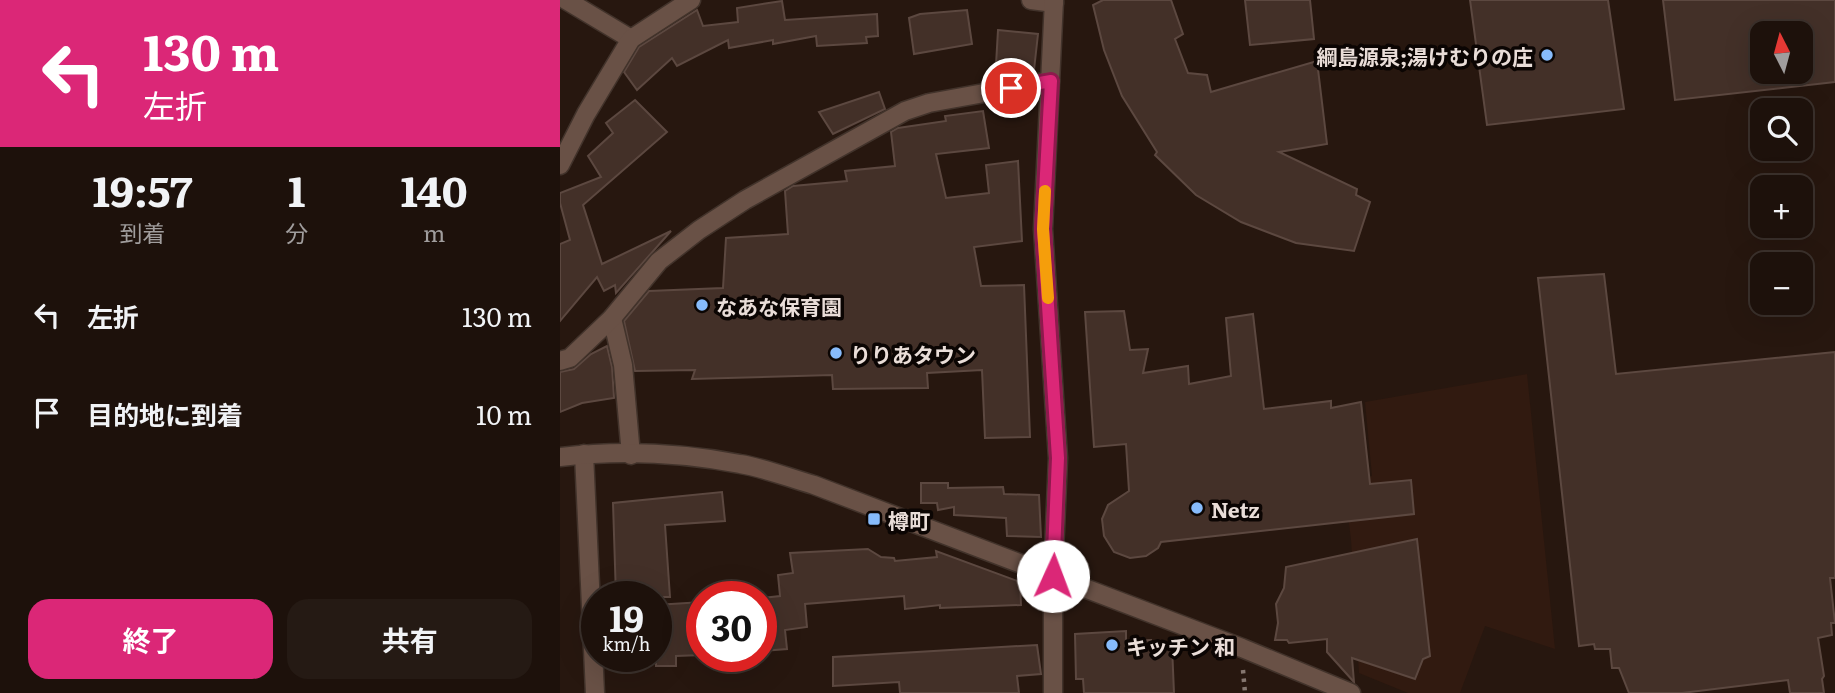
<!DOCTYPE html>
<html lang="ja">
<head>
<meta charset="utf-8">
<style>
  :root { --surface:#1d110b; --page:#251a14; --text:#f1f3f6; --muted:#a09d9d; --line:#3b312c; --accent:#db2777 }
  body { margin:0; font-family:Literata,"Noto Sans JP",serif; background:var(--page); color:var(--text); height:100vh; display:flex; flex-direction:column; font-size:26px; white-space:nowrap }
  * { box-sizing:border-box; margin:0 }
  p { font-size:23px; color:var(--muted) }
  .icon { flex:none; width:38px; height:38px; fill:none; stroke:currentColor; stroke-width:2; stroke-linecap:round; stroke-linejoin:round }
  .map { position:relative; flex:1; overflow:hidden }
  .drawer { display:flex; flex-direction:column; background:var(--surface); width:560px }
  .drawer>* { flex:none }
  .guide { background:#db2777; color:#fff; overflow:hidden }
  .needle { width:46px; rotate:354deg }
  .controls { position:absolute; left:1190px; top:21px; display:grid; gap:14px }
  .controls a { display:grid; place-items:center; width:63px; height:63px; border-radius:14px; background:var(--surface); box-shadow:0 7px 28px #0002,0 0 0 2px var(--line); font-size:35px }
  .speed { position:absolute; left:21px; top:581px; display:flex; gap:14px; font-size:35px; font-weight:700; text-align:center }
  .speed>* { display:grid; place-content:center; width:91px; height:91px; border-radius:50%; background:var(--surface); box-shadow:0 7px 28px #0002,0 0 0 2px var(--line); line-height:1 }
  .speed small { font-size:18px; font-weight:400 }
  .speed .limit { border:10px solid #d22; background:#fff; color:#111 }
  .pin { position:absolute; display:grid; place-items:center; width:60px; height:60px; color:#fff; margin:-30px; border:4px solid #fff; border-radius:50%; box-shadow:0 2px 7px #0007 }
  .me { position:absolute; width:77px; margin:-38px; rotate:2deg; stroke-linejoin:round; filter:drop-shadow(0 0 5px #0008) }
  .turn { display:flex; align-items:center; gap:24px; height:147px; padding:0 28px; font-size:32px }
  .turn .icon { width:91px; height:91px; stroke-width:2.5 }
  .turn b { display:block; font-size:49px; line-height:60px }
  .eta { display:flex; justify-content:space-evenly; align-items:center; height:119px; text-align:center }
  .eta b { font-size:42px; font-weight:700; line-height:49px }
  .primary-button { display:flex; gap:14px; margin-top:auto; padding:14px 28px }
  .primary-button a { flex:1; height:80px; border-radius:21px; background:var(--accent); color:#fff; font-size:28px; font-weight:700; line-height:80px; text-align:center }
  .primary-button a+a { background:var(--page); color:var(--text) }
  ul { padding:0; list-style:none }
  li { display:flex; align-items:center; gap:21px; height:98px; padding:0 28px }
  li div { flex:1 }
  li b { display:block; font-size:26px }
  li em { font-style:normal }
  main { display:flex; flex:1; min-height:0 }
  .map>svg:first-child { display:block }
  .built { fill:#311a10 }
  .building { fill:#433028; stroke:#5c4840; stroke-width:2; fill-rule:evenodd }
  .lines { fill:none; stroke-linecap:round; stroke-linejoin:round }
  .minor-casing { stroke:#42332b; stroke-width:21 }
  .path { stroke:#84766f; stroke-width:4.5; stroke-dasharray:3.5 5; stroke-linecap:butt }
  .minor { stroke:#695146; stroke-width:18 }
  .route-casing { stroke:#8e194d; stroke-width:18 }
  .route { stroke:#db2777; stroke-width:12 }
  .slow { stroke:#f59e0b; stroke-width:12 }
  .poi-dot { fill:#87bbfb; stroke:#0b0503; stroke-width:2.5 }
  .labels { text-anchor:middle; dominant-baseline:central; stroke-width:7; stroke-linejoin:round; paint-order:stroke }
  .poi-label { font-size:21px; font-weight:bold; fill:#e9ddd8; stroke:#0b0503; text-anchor:start }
</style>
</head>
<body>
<main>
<section class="drawer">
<div class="guide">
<div class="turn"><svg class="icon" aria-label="left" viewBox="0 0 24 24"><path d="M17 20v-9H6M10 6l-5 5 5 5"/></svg><div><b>130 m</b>左折</div></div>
</div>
<div class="eta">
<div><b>19:57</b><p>到着</p></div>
<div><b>1</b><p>分</p></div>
<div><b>140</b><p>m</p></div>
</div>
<ul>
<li><svg class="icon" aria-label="left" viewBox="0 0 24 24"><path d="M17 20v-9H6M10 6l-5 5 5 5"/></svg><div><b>左折</b></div><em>130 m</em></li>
<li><svg class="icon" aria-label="arrive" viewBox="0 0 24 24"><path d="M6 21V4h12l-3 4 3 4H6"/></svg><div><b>目的地に到着</b></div><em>10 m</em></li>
</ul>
<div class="primary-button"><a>終了</a><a>共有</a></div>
</section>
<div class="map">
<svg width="1275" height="693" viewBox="0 0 1275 693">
  <rect width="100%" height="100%" fill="#27170f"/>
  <polygon class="built" points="967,374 995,649 925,626 900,693 848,693 799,673 791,540 784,481 812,476 805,402"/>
  <g class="building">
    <polygon points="543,0 611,0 623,34 615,39 628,73 647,75 651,92 757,61 767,144 719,152 797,189 796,195 810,202 794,251 736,243 681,222 636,195 595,155 597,152 562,96 544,50 533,5"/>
    <polygon points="685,0 750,0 754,39 690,45"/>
    <polygon points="910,0 1048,0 1064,109 927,125"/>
    <path d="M1103,0H1275V82L1115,100ZM1202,33H1241V72H1202Z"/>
    <polygon points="222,1 225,20 317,14 318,36 306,37 307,43 257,46 256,36 213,44 213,40 169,48 168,40 117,66 112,58 77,90 64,72 79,47 137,10 143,26 178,22 177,8"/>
    <polygon points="407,10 412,44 354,54 349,18 360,14"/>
    <polygon points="438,30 478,34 474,70 436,65"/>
    <polygon points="319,92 325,109 273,134 259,112"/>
    <polygon points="75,100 107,132 23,205 42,264 111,231 56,293 55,285 44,291 37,277 0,321 0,244 10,240 0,203 0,193 41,177 28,156 53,133 46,123"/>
    <polygon points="423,111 429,148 376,154 386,198 429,193 426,165 458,161 462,241 414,247 421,286 464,285 470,437 425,438 422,370 367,373 368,388 273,389 272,375 132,379 135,370 75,371 64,321 89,291 163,288 166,238 228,234 225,191 233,186 287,181 285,171 335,166 331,132 338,128 386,121 385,116"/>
    <polygon points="1044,274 1056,374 1275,352 1275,578 1270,578 1275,623 1271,623 1272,635 1258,638 1264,676 1262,679 1264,693 1230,693 1228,680 1122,693 1069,693 1059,668 1052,668 1050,649 1035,649 1034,644 1019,646 978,278"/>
    <polygon points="564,311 570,350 588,349 583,373 628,366 629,384 671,376 666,318 693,314 704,409 771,401 771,408 801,402 810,484 851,480 854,514 601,542 598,548 586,556 570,558 554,552 544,536 542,519 548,505 569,491 566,444 534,447 525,312"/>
    <polygon points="47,346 52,367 54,398 22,403 0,412 0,372 14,369 31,354"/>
    <polygon points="361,483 388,483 388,488 443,487 444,494 479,495 481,537 447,536 446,518 394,515 394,507 378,510 377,503 361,503"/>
    <polygon points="162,492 165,521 105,525 110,597 56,597 53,503"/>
    <polygon points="857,539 870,656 863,659 855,679 792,658 794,682 767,652 767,639 729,643 727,640 715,640 718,623 716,604 724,588 726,567"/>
    <polygon points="308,549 321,557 334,558 335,561 377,557 376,551 460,582 461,605 380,608 380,605 345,609 344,596 245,604 247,627 225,630 227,649 201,651 201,598 220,596 218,575 233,573 230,553"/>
    <polygon points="142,602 142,655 116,656 116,666 96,666 96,605"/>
    <polygon points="566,631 566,641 591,640 591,645 612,646 614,693 524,693 523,679 516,679 515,634"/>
    <polygon points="477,645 481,674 457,676 459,693 340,693 339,682 273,686 273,657"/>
  </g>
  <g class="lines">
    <defs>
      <g id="minor">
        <polyline points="6,0 71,39"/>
        <polyline points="471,0 494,3"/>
        <polyline points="0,165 26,114 71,39 131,0"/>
        <polyline points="52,318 63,365 71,455"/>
        <polyline points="0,361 10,358 52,318 99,261 139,230 185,200 345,111 369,103 490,81"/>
        <polyline points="24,454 35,693"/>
        <path d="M0,457C59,450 122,453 180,464C205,468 229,478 254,485L682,648L791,693"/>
        <polyline points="493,693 493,576 498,458 483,229 494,0"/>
      </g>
    </defs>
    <use href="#minor" class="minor-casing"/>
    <polyline class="path" points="683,670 685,693"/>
    <use href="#minor" class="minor"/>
  </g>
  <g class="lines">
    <defs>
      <polyline id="route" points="451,88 491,81 483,229 498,458 493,576"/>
    </defs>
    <use href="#route" class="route-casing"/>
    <use href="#route" class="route"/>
    <polyline class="slow" points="485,191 483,229 488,298"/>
  </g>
  <g class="poi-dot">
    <circle cx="987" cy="55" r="7"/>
    <circle cx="142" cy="305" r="7"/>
    <circle cx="276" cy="353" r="7"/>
    <circle cx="637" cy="508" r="7"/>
    <rect x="307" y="512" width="14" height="14" rx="3.5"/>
    <circle cx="552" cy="645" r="7"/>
  </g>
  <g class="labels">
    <g class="poi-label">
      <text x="973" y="55" text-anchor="end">綱島源泉;湯けむりの庄</text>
      <text x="156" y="305">なあな保育園</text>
      <text x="290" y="353">りりあタウン</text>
      <text x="651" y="508">Netz</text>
      <text x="328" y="519">樽町</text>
      <text x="566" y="645">キッチン 和</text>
    </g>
  </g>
</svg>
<div class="controls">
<a><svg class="needle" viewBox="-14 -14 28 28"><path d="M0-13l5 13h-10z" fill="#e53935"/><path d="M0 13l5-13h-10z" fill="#a09d9d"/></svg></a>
<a><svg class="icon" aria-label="search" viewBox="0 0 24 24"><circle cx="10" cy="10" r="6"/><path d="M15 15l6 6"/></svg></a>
<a>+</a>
<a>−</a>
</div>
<div class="speed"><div>19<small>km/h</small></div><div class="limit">30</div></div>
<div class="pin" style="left:451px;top:88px;background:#d93025"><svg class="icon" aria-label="arrive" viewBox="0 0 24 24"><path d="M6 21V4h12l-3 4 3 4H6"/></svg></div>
<svg class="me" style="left:493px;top:576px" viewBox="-20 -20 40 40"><circle r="19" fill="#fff"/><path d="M0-13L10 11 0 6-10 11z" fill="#db2777"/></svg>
</div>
</main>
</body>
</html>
